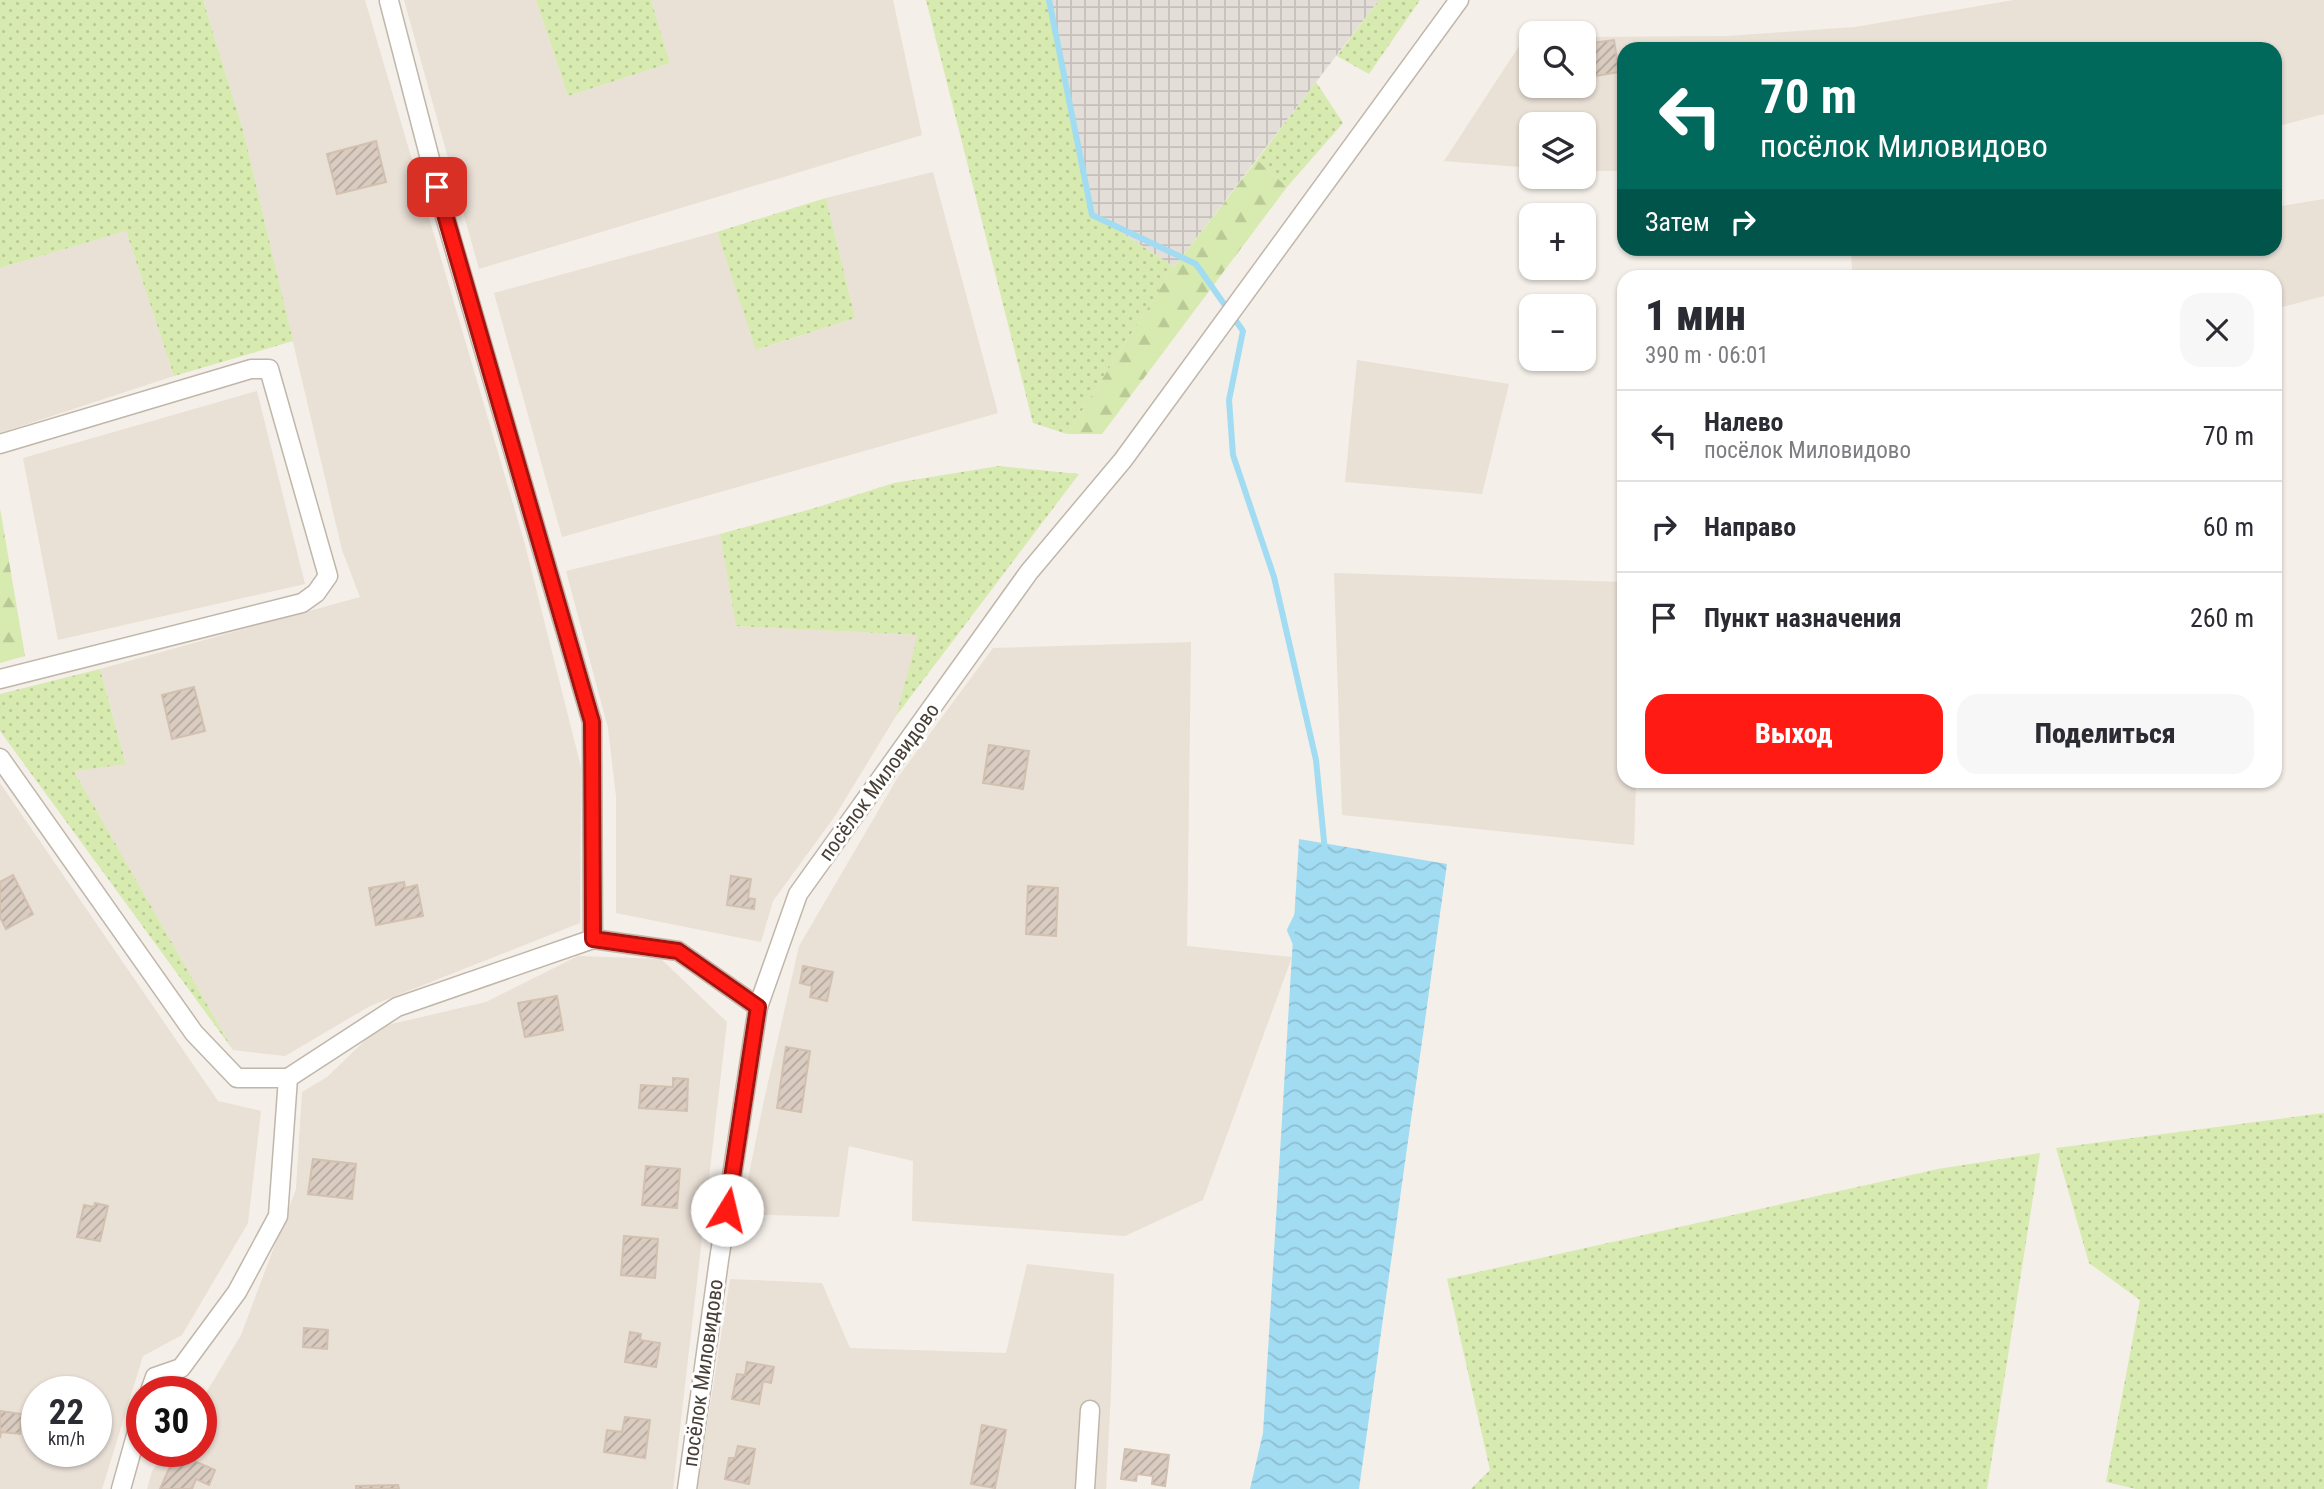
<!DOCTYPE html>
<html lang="ru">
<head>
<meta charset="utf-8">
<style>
  :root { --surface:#fff; --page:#f7f7f7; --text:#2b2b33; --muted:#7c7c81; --line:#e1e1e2; --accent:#ff1b14 }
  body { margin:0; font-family:"Roboto Condensed",sans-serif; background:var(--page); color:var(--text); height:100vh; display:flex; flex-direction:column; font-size:26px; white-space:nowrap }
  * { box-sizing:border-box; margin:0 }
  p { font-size:23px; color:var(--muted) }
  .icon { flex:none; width:38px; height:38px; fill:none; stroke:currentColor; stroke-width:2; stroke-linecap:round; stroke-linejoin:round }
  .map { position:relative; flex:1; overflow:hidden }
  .side { position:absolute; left:1617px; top:270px; width:665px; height:518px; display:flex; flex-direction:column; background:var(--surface); border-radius:21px; box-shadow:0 2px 5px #0004 }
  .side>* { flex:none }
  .top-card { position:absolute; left:1617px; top:42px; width:665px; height:214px; border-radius:21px; box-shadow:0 2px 5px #0004; background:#00695c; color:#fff; overflow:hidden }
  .fabs { position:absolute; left:1519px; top:21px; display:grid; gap:14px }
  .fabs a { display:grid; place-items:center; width:77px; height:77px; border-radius:14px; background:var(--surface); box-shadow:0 2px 5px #0004; font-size:35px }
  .speed { position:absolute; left:21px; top:1376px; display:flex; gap:14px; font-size:35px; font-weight:700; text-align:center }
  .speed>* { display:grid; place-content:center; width:91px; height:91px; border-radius:50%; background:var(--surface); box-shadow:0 2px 5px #0004; line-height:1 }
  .speed small { font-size:18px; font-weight:400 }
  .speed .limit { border:10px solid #d22; background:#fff; color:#111 }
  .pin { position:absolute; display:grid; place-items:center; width:60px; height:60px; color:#fff; margin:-30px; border-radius:14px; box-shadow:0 4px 10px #0006 }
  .me { position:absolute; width:77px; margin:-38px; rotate:9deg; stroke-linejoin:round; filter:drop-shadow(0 0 5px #0008) }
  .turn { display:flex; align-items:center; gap:24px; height:147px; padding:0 28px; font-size:32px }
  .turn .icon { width:91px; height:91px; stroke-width:2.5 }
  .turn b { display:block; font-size:49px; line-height:60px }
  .then { display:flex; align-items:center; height:66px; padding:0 28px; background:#0003; gap:14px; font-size:26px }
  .round { display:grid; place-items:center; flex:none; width:74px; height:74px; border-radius:21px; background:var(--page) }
  .overview { display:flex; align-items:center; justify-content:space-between; height:119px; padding:0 28px }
  h1 { font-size:42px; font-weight:800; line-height:52px }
  .cta { display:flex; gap:14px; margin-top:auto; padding:14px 28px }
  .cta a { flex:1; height:80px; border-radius:21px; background:var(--accent); color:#fff; font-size:28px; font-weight:800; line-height:80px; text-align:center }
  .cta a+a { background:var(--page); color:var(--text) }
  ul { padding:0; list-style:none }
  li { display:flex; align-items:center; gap:21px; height:91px; padding:0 28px; border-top:2px solid var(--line) }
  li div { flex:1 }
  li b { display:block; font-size:26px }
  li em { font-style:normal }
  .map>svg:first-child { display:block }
  .residential { fill:#e9e0d6; fill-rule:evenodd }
  .industrial { fill:url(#industrial-grid) }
  .grass { fill:url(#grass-dots) }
  .forest { fill:url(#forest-firs) }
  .water { fill:url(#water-waves) }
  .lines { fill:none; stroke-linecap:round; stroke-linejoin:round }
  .stream { stroke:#a2dcf3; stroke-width:6 }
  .building { fill:url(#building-hatch); stroke:#d2c0b0; stroke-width:2 }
  .street-casing { stroke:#c0b6aa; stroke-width:21 }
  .street { stroke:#fff; stroke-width:18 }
  .route-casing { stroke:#a6120d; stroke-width:18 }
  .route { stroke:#ff1b14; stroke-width:12 }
  .labels { text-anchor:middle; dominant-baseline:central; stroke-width:6; stroke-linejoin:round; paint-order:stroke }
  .street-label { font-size:21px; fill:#483f36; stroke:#fff }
</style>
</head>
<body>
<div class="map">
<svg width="2324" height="1489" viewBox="0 0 2324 1489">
  <defs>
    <pattern id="industrial-grid" width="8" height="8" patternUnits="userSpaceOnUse" patternTransform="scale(1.75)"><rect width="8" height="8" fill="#e4ded9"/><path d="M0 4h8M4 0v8" fill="none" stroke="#c5c0bb"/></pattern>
    <pattern id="grass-dots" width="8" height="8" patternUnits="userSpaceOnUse" patternTransform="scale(1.75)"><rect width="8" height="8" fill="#d7eaaf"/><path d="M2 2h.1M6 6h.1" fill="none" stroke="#baca97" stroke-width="1.8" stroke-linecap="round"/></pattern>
    <pattern id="forest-firs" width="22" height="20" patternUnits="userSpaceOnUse" patternTransform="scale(1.75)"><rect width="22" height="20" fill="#d7eaaf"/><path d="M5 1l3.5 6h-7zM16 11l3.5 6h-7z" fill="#baca97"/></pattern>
    <pattern id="water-waves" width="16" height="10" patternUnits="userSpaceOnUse" patternTransform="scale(1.75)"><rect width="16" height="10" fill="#a2dcf3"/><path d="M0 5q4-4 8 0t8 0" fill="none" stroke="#8dbed1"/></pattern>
    <pattern id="building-hatch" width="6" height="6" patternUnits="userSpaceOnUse" patternTransform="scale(1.75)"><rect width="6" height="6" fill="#daccc0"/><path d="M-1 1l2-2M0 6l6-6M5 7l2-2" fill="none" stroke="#b3a79d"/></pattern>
  </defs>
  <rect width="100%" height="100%" fill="#f4efe8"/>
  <g class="residential">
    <polygon points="203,0 365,0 524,541 581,767 580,923 370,1006 285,1056 233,1050 74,771 126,763 100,669 360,597 342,550 243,130"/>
    <polygon points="404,0 536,0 568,96 670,63 651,0 893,0 922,135 479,269"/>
    <polygon points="2014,0 2324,0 2324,114 2275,127 2275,49 1624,49 1624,171 1584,171 1584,124 1531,124 1531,168 1444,161 1525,37 1531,37 1531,86 1584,86 1584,37 1727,36 1855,27"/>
    <polygon points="933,172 998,413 562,537 494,293 717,232 757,350 855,318 826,198"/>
    <polygon points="2324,199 2324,296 2275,309 2275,276 1853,276 1852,269 1851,248 2275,248 2275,207"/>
    <polygon points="126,231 174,376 0,433 0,268"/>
    <polygon points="1357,360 1509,384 1482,494 1345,482"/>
    <polygon points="257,391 305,584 58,640 23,458"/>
    <polygon points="720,534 736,626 919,635 896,716 835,816 773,901 761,942 616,913 616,796 608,728 566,571"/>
    <polygon points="1334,573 1624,582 1624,780 1636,781 1634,845 1342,815"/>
    <polygon points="1191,642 1187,946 1292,957 1203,1200 1125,1236 912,1221 913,1161 849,1146 839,1217 741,1214 764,1100 799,946 898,777 993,648"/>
    <path d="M0,783L218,1101L261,1111L248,1223L182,1335L143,1356L102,1489H0ZM37,1391H96V1451H37Z"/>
    <polygon points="578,956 661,959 727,1022 673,1489 147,1489 152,1471 166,1451 201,1451 201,1401 241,1335 296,1189 302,1092 327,1077 379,1027 486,1002"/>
    <polygon points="1027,1264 1114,1274 1111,1391 1106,1489 697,1489 730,1279 822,1283 850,1348 1006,1353"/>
  </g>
  <polygon class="industrial" points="1047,0 1379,0 1174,267 1092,213"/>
  <g class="grass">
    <polygon points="0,0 203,0 243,130 293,341 174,376 126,231 0,268"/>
    <polygon points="536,0 651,0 670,63 568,96"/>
    <polygon points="926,0 1047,0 1092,213 1174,267 1067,434 1033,423"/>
    <polygon points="1379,0 1420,0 1369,74 1337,56"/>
    <polygon points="1316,82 1343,123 1287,187 1257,160"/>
    <polygon points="826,198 855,318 756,350 717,232"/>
    <polygon points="999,466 1079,474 896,716 918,635 736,626 720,534 815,508 894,483"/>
    <polygon points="100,669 126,764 74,771 233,1050 0,731 0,694"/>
    <polygon points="2324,1113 2324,1489 2136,1489 2106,1482 2140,1300 2089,1263 2056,1148"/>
    <polygon points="2040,1153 1987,1489 1471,1489 1490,1470 1447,1279 1938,1169"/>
  </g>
  <g class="forest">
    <polygon points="1257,160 1287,187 1102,434 1067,434 1174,267"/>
    <polygon points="0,508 25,656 0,663"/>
  </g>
  <polygon class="water" points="1299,839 1447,864 1359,1489 1250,1489 1263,1433"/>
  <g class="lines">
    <g class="stream">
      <polyline points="1049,0 1092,215 1196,264 1243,331 1229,400 1233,455 1274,577 1316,760 1325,851"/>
      <polyline points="1296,944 1290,930 1297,916"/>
    </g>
  </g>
  <g class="building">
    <polygon points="1614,40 1619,72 1584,78 1584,44"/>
    <polygon points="376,141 386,182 337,194 327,154"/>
    <polygon points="194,687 205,731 172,739 162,695"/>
    <polygon points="989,745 1029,751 1023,789 983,783"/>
    <polygon points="13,875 33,914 6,929 0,917 0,882"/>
    <polygon points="731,876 751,879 748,898 755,899 754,909 727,905"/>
    <polygon points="404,882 405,888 417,885 423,916 376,925 369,888"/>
    <polygon points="1028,886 1058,888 1056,936 1026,934"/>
    <polygon points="803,966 833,972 827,1001 810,997 812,986 800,983"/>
    <polygon points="557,996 563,1030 525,1037 518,1003"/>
    <polygon points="786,1047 810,1051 801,1112 777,1108"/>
    <polygon points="673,1078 688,1079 687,1111 639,1108 641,1085 673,1087"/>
    <polygon points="313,1159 356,1164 352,1199 308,1194"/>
    <polygon points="646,1166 680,1169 677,1208 642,1205"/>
    <polygon points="95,1203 108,1206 100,1241 77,1237 84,1205 94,1207"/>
    <polygon points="624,1236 658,1239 655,1278 621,1275"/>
    <polygon points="304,1328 328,1330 327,1349 303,1347"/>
    <polygon points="630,1332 641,1334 640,1340 660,1343 656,1367 625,1362"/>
    <polygon points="747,1362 774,1367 771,1383 763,1381 759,1404 732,1399 737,1374 745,1375"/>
    <polygon points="0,1411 22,1414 20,1434 1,1432 0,1438"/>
    <polygon points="625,1417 650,1420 645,1458 604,1452 607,1430 622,1432"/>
    <polygon points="982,1425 1006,1430 995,1488 971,1484"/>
    <polygon points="738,1446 755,1449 749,1484 725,1479 729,1458 735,1458"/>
    <polygon points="1125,1449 1169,1455 1165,1486 1152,1484 1153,1476 1137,1474 1136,1481 1121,1479"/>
    <polygon points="176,1453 215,1470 209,1485 196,1479 192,1489 160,1489"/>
    <polygon points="398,1485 399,1489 356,1489 356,1486"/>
  </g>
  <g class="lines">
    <defs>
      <g id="street">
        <polyline points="389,1 444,213 592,722 593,939"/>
        <polyline points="0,444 251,369 269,369 328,576 316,593 302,603 0,679"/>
        <polyline points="0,758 194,1033 237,1078 288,1078"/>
        <polyline points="150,1391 155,1377 181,1368 237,1292 278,1216 288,1078 397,1007 593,939 678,951 758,1007"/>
        <polyline points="121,1489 142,1414"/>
        <polyline points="687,1489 719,1260 758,1007 798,894 1029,572 1123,460 1459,0"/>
        <polyline points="1085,1489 1090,1410"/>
      </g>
    </defs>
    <use href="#street" class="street-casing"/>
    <use href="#street" class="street"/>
  </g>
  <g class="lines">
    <defs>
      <polyline id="route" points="437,187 592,722 593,939 678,951 758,1007 727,1210"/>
    </defs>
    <use href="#route" class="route-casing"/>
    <use href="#route" class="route"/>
  </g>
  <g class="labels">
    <g class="street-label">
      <text transform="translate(879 782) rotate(-54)">посёлок Миловидово</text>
      <text transform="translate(703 1373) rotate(-82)">посёлок Миловидово</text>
    </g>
  </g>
</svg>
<div class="fabs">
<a><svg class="icon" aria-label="search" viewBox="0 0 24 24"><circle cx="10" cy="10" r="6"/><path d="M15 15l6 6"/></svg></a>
<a><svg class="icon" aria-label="layers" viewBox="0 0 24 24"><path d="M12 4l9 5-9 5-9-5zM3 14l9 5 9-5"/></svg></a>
<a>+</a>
<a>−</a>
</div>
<div class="speed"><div>22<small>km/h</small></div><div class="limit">30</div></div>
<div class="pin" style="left:437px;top:187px;background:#d93025"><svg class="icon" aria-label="arrive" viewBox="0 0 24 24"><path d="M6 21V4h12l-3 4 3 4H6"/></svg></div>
<svg class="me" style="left:727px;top:1210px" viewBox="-20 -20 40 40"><circle r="19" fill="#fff"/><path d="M0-13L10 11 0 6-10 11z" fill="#ff1b14"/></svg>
<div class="top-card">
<div class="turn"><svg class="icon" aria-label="left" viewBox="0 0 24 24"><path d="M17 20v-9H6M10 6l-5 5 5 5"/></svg><div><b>70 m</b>посёлок Миловидово</div></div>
<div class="then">Затем<svg class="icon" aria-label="right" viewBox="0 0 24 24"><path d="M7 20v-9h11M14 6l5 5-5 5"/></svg></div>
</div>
<section class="side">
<div class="overview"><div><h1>1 мин</h1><p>390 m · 06:01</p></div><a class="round"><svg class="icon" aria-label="close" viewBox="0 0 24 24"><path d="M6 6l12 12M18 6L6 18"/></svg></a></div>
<ul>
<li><svg class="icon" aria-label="left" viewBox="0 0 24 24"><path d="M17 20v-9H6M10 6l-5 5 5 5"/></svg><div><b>Налево</b><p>посёлок Миловидово</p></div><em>70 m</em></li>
<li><svg class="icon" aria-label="right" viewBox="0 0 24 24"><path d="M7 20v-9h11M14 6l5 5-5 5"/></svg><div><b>Направо</b></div><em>60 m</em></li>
<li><svg class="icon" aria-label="arrive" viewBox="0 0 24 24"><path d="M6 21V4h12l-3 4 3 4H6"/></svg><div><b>Пункт назначения</b></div><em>260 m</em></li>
</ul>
<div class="cta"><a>Выход</a><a>Поделиться</a></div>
</section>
</div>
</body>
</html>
